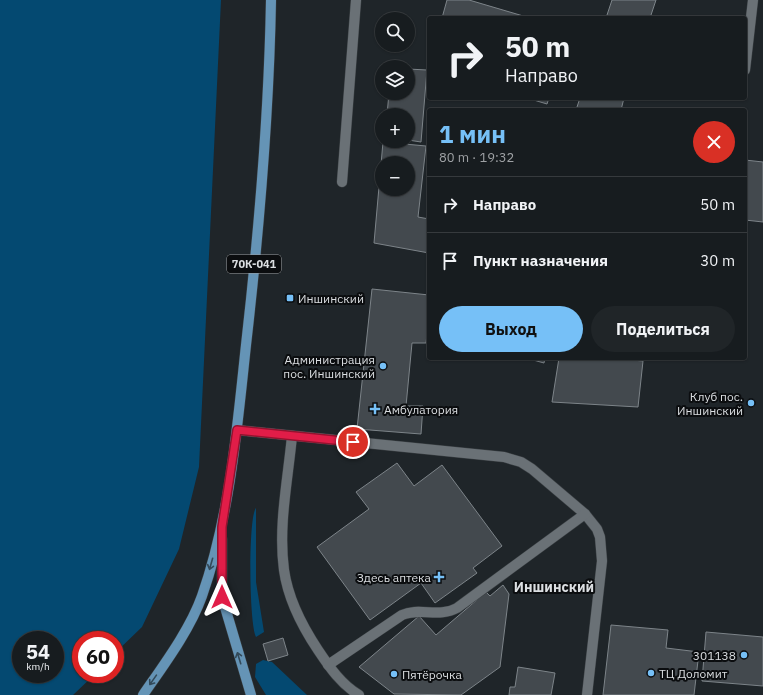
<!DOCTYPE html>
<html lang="ru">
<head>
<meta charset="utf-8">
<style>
  :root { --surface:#171c1f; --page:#202528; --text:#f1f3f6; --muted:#9ea1a4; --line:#363a3d; --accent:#76c0f7 }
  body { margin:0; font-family:"IBM Plex Sans",sans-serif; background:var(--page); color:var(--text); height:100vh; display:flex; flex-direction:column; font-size:15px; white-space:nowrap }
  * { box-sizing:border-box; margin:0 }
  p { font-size:13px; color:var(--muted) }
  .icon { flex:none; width:22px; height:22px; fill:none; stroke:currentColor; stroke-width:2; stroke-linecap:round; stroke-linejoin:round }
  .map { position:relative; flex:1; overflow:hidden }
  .details { position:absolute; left:427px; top:108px; width:320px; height:252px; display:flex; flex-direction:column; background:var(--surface); border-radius:4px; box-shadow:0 1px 3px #0004,0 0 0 1px var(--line) }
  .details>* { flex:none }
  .banner { position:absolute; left:427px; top:16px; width:320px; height:84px; border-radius:4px; box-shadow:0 1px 3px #0004,0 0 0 1px var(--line); background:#171c1f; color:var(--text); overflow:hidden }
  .tools { position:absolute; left:375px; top:12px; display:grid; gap:8px }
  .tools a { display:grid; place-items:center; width:40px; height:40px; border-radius:50%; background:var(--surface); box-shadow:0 1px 3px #0004,0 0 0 1px var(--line); font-size:20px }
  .speed { position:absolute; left:12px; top:631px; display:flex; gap:8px; font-size:20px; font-weight:700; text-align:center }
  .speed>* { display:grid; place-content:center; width:52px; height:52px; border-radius:50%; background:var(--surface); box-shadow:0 1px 3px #0004,0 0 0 1px var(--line); line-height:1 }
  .speed small { font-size:10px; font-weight:400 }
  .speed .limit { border:6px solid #d22; background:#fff; color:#111 }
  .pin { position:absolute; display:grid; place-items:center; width:34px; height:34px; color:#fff; margin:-17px; border:2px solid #fff; border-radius:50%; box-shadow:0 1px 4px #0007 }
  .me { position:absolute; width:44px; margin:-22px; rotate:0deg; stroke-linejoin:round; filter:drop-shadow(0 0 3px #0008) }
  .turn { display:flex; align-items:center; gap:14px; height:84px; padding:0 12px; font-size:18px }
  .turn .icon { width:52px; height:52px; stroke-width:2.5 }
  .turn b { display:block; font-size:28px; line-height:34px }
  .round { display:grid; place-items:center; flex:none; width:42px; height:42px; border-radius:21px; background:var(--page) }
  .summary { display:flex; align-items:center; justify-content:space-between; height:68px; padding:0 12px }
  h1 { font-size:24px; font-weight:800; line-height:30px; color:var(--accent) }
  .button { display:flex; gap:8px; margin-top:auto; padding:8px 12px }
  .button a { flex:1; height:46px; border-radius:24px; background:var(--accent); color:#111; font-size:16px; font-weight:800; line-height:46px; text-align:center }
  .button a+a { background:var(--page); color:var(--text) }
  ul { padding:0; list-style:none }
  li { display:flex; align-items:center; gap:12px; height:56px; padding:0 12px; border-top:1px solid var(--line) }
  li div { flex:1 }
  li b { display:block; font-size:15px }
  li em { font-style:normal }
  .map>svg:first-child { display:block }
  .green { fill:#044971; fill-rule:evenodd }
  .building { fill:#43494e; stroke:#7d8489; fill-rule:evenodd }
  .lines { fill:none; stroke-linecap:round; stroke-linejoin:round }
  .lane-casing { stroke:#3b4044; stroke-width:11 }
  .primary-casing { stroke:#3b4044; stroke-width:11 }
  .lane { stroke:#6a7176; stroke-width:10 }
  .primary { stroke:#6594b6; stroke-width:10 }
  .oneway { stroke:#334a5a }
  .route-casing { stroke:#92132f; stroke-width:10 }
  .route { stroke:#e11d48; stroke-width:7 }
  .poi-dot { fill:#76c0f7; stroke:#0b0d0f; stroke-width:1.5 }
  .labels { text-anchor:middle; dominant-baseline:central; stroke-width:4; stroke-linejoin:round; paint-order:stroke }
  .shield { fill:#0b0d0f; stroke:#9d9fa2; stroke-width:1 }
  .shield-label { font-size:11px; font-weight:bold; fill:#dbdee1 }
  .poi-label { font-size:12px; fill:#dbdee1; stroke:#0b0d0f; text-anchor:start }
  .quarter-label { font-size:14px; font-weight:bold; fill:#dbdee1; stroke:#0b0d0f }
</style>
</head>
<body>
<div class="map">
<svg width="763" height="695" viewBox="0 0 763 695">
  <rect width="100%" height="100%" fill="#1f2529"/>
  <g class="green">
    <path d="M0,0H221L199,467L179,549L142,627L115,653V640H81V674H95L73,695H0ZM21,640H55V674H21Z"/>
    <path d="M256,508V582L264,632L256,637C249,624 248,517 256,508Z"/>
    <polygon points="263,660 272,662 307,695 266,695 255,677 256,664"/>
  </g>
  <g class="building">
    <polygon points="447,0 469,0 530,18 442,18"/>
    <polygon points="612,0 656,0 650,18 606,18"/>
    <polygon points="408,69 427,70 421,142 408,140 408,115 387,115 389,93 408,93"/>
    <polygon points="527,98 549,98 547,104"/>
    <polygon points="580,98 624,98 621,110 576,110"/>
    <path d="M383,142L426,146L418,217L429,219V253L374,243ZM382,163H408V189H382Z"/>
    <polygon points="745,160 763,162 763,222 745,220"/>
    <polygon points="372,289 429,295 429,318 426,343 412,343 406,406 423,406 421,434 357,429"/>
    <polygon points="526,358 545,358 544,363"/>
    <polygon points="559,358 609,358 643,361 638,407 552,402"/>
    <polygon points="397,463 414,486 442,465 502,546 473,568 477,573 435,603 421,583 370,620 317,547 369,509 356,492"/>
    <polygon points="503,585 509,594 500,667 461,695 394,694 359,667 419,616 436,635 486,592 490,596"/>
    <polygon points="611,625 668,630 666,648 699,652 694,695 603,695"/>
    <polygon points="706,632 763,637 763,686 702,681"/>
    <polygon points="283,638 288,655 268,661 263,644"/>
    <polygon points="518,667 555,673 551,695 509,695 510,687 515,687"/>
  </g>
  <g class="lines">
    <defs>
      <g id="lane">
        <polyline points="745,70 753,0"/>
        <polyline points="342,182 356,0"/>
        <polyline points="237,430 504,457 521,462 532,469 585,514 597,529 600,537 602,561 587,695"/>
        <path d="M292,436C288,479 278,526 284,570C288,599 302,626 318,650C330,668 341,684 359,695"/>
        <path d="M328,665L402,615C419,607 439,618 457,608L585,514"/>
      </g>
      <g id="primary">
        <polyline points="222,539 222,597 251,695"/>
        <path d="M143,695C163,666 190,630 202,596C230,516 237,429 246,345C259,231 269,115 271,0"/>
      </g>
    </defs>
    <use href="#lane" class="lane-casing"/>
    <use href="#primary" class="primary-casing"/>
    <use href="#lane" class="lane"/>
    <use href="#primary" class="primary"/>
  </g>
  <defs><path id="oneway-shaft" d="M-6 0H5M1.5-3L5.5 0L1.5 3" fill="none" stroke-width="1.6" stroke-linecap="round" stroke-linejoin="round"/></defs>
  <g class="oneway">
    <use href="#oneway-shaft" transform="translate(211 564) rotate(106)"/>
    <use href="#oneway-shaft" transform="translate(239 658) rotate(-107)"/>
    <use href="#oneway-shaft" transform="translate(153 680) rotate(125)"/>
  </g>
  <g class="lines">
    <defs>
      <polyline id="route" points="222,597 222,527 237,430 353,442"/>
    </defs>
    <use href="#route" class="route-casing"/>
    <use href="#route" class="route"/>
  </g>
  <g class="poi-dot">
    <rect x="286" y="294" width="8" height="8" rx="2"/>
    <circle cx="383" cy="366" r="4"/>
    <circle cx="751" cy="403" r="4"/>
    <path d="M373 403h4v4h4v4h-4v4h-4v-4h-4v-4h4z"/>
    <path d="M437 571h4v4h4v4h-4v4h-4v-4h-4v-4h4z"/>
    <circle cx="744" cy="655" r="4"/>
    <circle cx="651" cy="673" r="4"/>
    <circle cx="394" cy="674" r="4"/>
  </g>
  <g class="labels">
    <rect class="shield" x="227" y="255" width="54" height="18" rx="3"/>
    <g class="shield-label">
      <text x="254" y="264">70К-041</text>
    </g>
    <g class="poi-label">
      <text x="298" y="298">Иншинский</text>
      <text x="375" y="359" text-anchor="end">Администрация<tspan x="375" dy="14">пос. Иншинский</tspan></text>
      <text x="743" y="396" text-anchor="end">Клуб пос.<tspan x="743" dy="14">Иншинский</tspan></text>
      <text x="384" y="409">Амбулатория</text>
      <text x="431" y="577" text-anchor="end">Здесь аптека</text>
      <text x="736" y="655" text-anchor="end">301138</text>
      <text x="659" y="673">ТЦ Доломит</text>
      <text x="402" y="674">Пятёрочка</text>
    </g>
    <g class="quarter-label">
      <text x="554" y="587">Иншинский</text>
    </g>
  </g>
</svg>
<div class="tools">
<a><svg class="icon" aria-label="search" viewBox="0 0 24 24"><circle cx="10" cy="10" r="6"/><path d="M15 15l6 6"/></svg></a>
<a><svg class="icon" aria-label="layers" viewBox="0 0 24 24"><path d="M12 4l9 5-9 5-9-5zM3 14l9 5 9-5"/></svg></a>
<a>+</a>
<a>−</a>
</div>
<div class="speed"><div>54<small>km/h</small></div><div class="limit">60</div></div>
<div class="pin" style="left:353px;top:442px;background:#d93025"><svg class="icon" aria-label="arrive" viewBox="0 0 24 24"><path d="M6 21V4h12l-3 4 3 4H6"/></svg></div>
<svg class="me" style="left:222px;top:597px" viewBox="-20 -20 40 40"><path d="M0-17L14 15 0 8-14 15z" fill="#e11d48" stroke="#fff" stroke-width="4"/></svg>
<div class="banner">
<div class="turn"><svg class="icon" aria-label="right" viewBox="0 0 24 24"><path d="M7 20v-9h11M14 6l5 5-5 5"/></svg><div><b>50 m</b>Направо</div></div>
</div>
<section class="details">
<div class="summary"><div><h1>1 мин</h1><p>80 m · 19:32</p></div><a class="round" style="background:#d93025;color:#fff"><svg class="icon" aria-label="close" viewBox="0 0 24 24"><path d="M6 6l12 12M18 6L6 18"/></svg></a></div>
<ul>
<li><svg class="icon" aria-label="right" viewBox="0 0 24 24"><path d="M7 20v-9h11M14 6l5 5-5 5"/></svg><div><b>Направо</b></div><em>50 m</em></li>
<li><svg class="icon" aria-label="arrive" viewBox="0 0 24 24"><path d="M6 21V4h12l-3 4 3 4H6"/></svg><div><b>Пункт назначения</b></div><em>30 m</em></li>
</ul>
<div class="button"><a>Выход</a><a>Поделиться</a></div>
</section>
</div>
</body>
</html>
